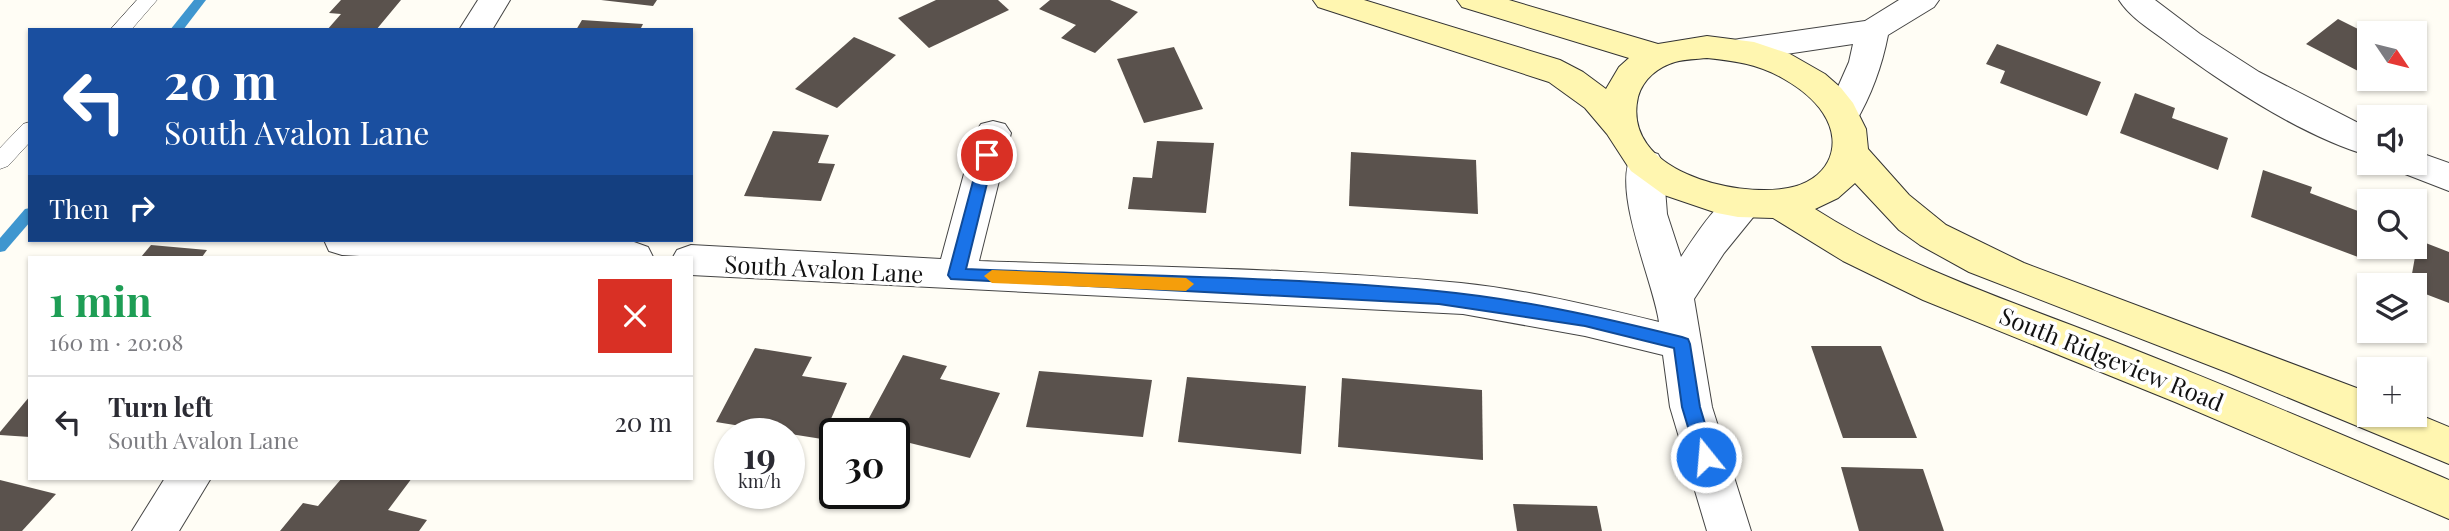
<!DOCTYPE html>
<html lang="en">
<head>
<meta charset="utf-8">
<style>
  :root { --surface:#fff; --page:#f2f2f3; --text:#2b2b33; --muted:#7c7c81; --line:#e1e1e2 }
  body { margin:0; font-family:"Playfair Display",serif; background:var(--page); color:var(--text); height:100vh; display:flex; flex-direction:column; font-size:26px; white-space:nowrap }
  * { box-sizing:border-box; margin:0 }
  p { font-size:23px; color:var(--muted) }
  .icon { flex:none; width:38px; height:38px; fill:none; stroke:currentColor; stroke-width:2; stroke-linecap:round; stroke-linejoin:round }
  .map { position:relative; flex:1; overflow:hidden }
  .sheet { position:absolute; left:28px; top:256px; width:665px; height:224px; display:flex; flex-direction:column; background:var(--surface); border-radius:0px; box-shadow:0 2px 5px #0004 }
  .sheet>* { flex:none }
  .banner { position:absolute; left:28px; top:28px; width:665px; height:214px; border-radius:0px; box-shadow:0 2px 5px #0004; background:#1a4fa0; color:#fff; overflow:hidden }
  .needle { width:46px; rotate:125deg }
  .fabs { position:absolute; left:2357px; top:21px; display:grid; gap:14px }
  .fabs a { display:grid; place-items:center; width:70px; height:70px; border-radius:0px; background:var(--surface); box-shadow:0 2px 5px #0004; font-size:35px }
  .speed { position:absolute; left:714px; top:418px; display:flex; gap:14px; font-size:35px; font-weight:700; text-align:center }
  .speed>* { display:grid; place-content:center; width:91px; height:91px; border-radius:50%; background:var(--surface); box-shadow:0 2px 5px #0004; line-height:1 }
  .speed small { font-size:18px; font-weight:400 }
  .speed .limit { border:4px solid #111; border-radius:10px; background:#fff; color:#111 }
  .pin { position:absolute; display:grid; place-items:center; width:60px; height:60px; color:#fff; margin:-30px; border:4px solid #fff; border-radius:50%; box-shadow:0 2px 7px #0007 }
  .me { position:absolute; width:77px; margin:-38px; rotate:343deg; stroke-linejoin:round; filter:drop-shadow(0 0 5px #0008) }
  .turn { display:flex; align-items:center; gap:24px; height:147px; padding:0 21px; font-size:32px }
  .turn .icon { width:91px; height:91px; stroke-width:2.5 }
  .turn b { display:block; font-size:49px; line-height:60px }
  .then { display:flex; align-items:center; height:66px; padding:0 21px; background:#0003; gap:14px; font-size:26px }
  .round { display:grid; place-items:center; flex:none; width:74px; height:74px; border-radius:0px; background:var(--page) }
  .summary { display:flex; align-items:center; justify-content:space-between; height:119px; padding:0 21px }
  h1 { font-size:42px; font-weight:700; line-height:52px; color:#1e9e55 }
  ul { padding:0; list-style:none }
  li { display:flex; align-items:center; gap:21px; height:91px; padding:0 21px; border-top:2px solid var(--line) }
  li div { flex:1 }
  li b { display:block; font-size:26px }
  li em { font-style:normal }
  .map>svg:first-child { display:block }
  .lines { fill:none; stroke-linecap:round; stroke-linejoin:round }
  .stream { fill:#3f96cf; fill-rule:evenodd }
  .building { fill:#5a524d }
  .lane-casing { stroke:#444; stroke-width:1 }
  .street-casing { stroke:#444; stroke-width:2 }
  .secondary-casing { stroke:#333; stroke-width:2 }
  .lane { fill:#fff; fill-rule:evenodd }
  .street { fill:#fff; fill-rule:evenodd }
  .secondary { fill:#fff6b0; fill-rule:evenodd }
  .route { fill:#1a73e8; stroke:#114b97; stroke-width:2 }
  .slow { fill:#f59e0b }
  .labels { text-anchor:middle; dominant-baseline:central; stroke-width:7; stroke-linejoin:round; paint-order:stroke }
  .street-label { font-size:24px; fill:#111; stroke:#fff }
</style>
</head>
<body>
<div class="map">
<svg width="2449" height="531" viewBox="0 0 2449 531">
  <rect width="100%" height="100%" fill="#fffdf5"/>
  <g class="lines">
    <g class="stream">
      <polygon points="194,0 206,0 183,30 170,30"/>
      <polygon points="30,208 30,222 5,251 0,252 0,238 25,209"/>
    </g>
  </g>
  <g class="building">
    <polygon points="341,0 401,0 376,30 327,30 341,14 329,13"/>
    <polygon points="601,0 657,0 653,6"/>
    <polygon points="936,0 998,0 1009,10 929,48 898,18"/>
    <polygon points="1050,0 1110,0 1138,12 1095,53 1061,38 1076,25 1039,9"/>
    <polygon points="2338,19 2370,35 2370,73 2363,70 2360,72 2306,44"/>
    <polygon points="582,20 643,24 640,30 576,30"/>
    <polygon points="854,37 896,55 837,108 795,89"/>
    <polygon points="1997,44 2101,82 2087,116 2000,83 2005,71 1986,64"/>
    <polygon points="1174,47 1203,109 1144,123 1117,59"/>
    <polygon points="2379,79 2409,79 2397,88"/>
    <polygon points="2135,93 2175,108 2172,118 2228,138 2218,170 2120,133"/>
    <polygon points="773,131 829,135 818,163 835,164 821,201 744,196"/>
    <polygon points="1157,141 1214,143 1206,213 1128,209 1133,177 1152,178"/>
    <polygon points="1351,152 1476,160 1478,214 1349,206"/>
    <polygon points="2263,170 2312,187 2310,193 2366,214 2358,257 2251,217"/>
    <polygon points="2418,240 2449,252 2449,303 2415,290 2415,285 2410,285"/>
    <polygon points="151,245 207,250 202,257 141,257"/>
    <polygon points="1811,346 1881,346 1917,438 1843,438"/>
    <polygon points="755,348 812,357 802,376 847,383 822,439 716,422"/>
    <polygon points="903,355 947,366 940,379 1000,393 970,458 894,439 894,434 862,431"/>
    <polygon points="1039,371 1152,380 1143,437 1026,427"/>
    <polygon points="1187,377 1306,386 1301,454 1178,442"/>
    <polygon points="1342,378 1482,390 1483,460 1338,447"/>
    <polygon points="30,396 30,437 0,435 0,432"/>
    <polygon points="1841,467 1923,469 1944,531 1859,531"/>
    <polygon points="342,478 412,478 388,510 427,520 419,531 280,531 303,503 318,506"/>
    <polygon points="0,480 56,494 22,531 0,531"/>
    <polygon points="1513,504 1597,506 1602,531 1517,531"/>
  </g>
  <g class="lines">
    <defs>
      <g id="lane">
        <polygon points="137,0 157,0 131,30 110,30"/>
        <polygon points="30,122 30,142 8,166 0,169 0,148 23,124"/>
      </g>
      <g id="street">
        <polygon points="478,0 510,0 492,30 459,30"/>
        <path d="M1899,0H1939L1934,7L1888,35C1882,66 1871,96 1855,123L1843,126L1831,123L1826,114L1849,62L1853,44L1739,61L1727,58L1722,50L1727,42L1739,39L1865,21Z"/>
        <path d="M2119,0H2155L2200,34L2259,72L2370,129V156C2301,136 2220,82 2163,39C2148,28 2129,16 2119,0Z"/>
        <path d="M993,121L1005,124L1011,133L979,261C1139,267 1301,268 1461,283C1527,290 1594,306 1659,322C1653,280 1611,190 1632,154L1645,150L1658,154L1663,163L1667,214L1681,257C1693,239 1712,209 1730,196C1739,190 1748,193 1757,195L1763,205L1724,253L1694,299L1712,407L1751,531H1707L1670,407L1663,355L1585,336L1463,314L691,275V257H673L677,250L691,245L941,259L975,133L981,124Z"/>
        <polygon points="2415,151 2449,163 2449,191 2400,172 2395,163 2415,163"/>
        <polygon points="324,240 585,240 634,242 648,247 653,257 377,257 342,255 329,251"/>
        <polygon points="165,478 211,478 179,531 132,531"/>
      </g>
      <path id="secondary" d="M1313,0H1364L1560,60L1583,72L1606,89L1619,67L1629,58L1462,7L1457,0H1509L1658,44L1707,36L1754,42L1790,54L1825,74L1841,88L1853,103L1866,129L1868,149L1909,195L1946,225L2024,263L2370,393V415H2415V413L2449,427V464L2229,373L1969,272L1920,245L1899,230L1855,183L1838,198L1815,209C1907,268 2014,302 2115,342C2228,386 2338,433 2449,480V519L2175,402L1923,300L1843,261L1773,218L1738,217L1717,213L1664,195L1631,171L1607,134L1585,108L1549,82L1318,7ZM1707,58C1735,61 1759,64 1784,79C1798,87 1814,99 1823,113C1846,148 1825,182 1788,188C1735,198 1621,171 1638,97C1643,79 1658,67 1675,62C1685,59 1697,59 1707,58Z"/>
    </defs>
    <use href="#lane" class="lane-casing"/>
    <use href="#street" class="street-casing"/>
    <use href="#secondary" class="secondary-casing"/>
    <use href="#lane" class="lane"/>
    <use href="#street" class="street"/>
    <use href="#secondary" class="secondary"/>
  </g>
  <path class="route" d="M987,150L994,155L966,269C1122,276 1281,276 1437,291C1520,299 1601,317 1682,337L1688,339L1690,344L1700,407L1715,457L1713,462L1706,464L1700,462L1697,457L1682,407L1674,348L1585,326L1439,304L951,279L948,275L980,155Z"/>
  <polygon class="slow" points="992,270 1186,278 1194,284 1186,291 992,283 984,276"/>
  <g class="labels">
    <g class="street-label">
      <text transform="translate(824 268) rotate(3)">South Avalon Lane</text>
      <text transform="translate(2112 358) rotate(22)">South Ridgeview Road</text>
    </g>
  </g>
</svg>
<div class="fabs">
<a><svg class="needle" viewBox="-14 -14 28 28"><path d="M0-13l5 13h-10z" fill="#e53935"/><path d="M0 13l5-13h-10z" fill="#7c7c81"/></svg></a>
<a><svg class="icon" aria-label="sound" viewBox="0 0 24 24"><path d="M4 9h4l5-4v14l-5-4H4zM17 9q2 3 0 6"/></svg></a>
<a><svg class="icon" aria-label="search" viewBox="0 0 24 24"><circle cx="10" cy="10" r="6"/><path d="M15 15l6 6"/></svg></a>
<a><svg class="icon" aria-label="layers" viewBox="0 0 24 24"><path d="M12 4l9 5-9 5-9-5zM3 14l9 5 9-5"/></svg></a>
<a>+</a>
</div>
<div class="speed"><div>19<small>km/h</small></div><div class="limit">30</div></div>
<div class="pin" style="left:987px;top:155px;background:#d93025"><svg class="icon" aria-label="arrive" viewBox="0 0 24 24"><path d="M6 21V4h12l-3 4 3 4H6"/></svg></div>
<svg class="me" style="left:1706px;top:457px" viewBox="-20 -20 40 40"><circle r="17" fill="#1a73e8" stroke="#fff" stroke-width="3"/><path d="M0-11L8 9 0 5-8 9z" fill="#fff"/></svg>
<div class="banner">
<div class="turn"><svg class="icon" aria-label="left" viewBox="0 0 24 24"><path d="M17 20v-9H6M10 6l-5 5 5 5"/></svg><div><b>20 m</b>South Avalon Lane</div></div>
<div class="then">Then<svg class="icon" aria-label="right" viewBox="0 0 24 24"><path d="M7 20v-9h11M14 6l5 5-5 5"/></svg></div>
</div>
<section class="sheet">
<div class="summary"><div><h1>1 min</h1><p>160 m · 20:08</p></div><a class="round" style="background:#d93025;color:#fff"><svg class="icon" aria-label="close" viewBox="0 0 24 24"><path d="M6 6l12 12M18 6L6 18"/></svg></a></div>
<ul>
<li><svg class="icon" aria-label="left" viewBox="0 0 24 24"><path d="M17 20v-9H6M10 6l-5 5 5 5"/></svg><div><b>Turn left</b><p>South Avalon Lane</p></div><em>20 m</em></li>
</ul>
</section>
</div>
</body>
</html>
